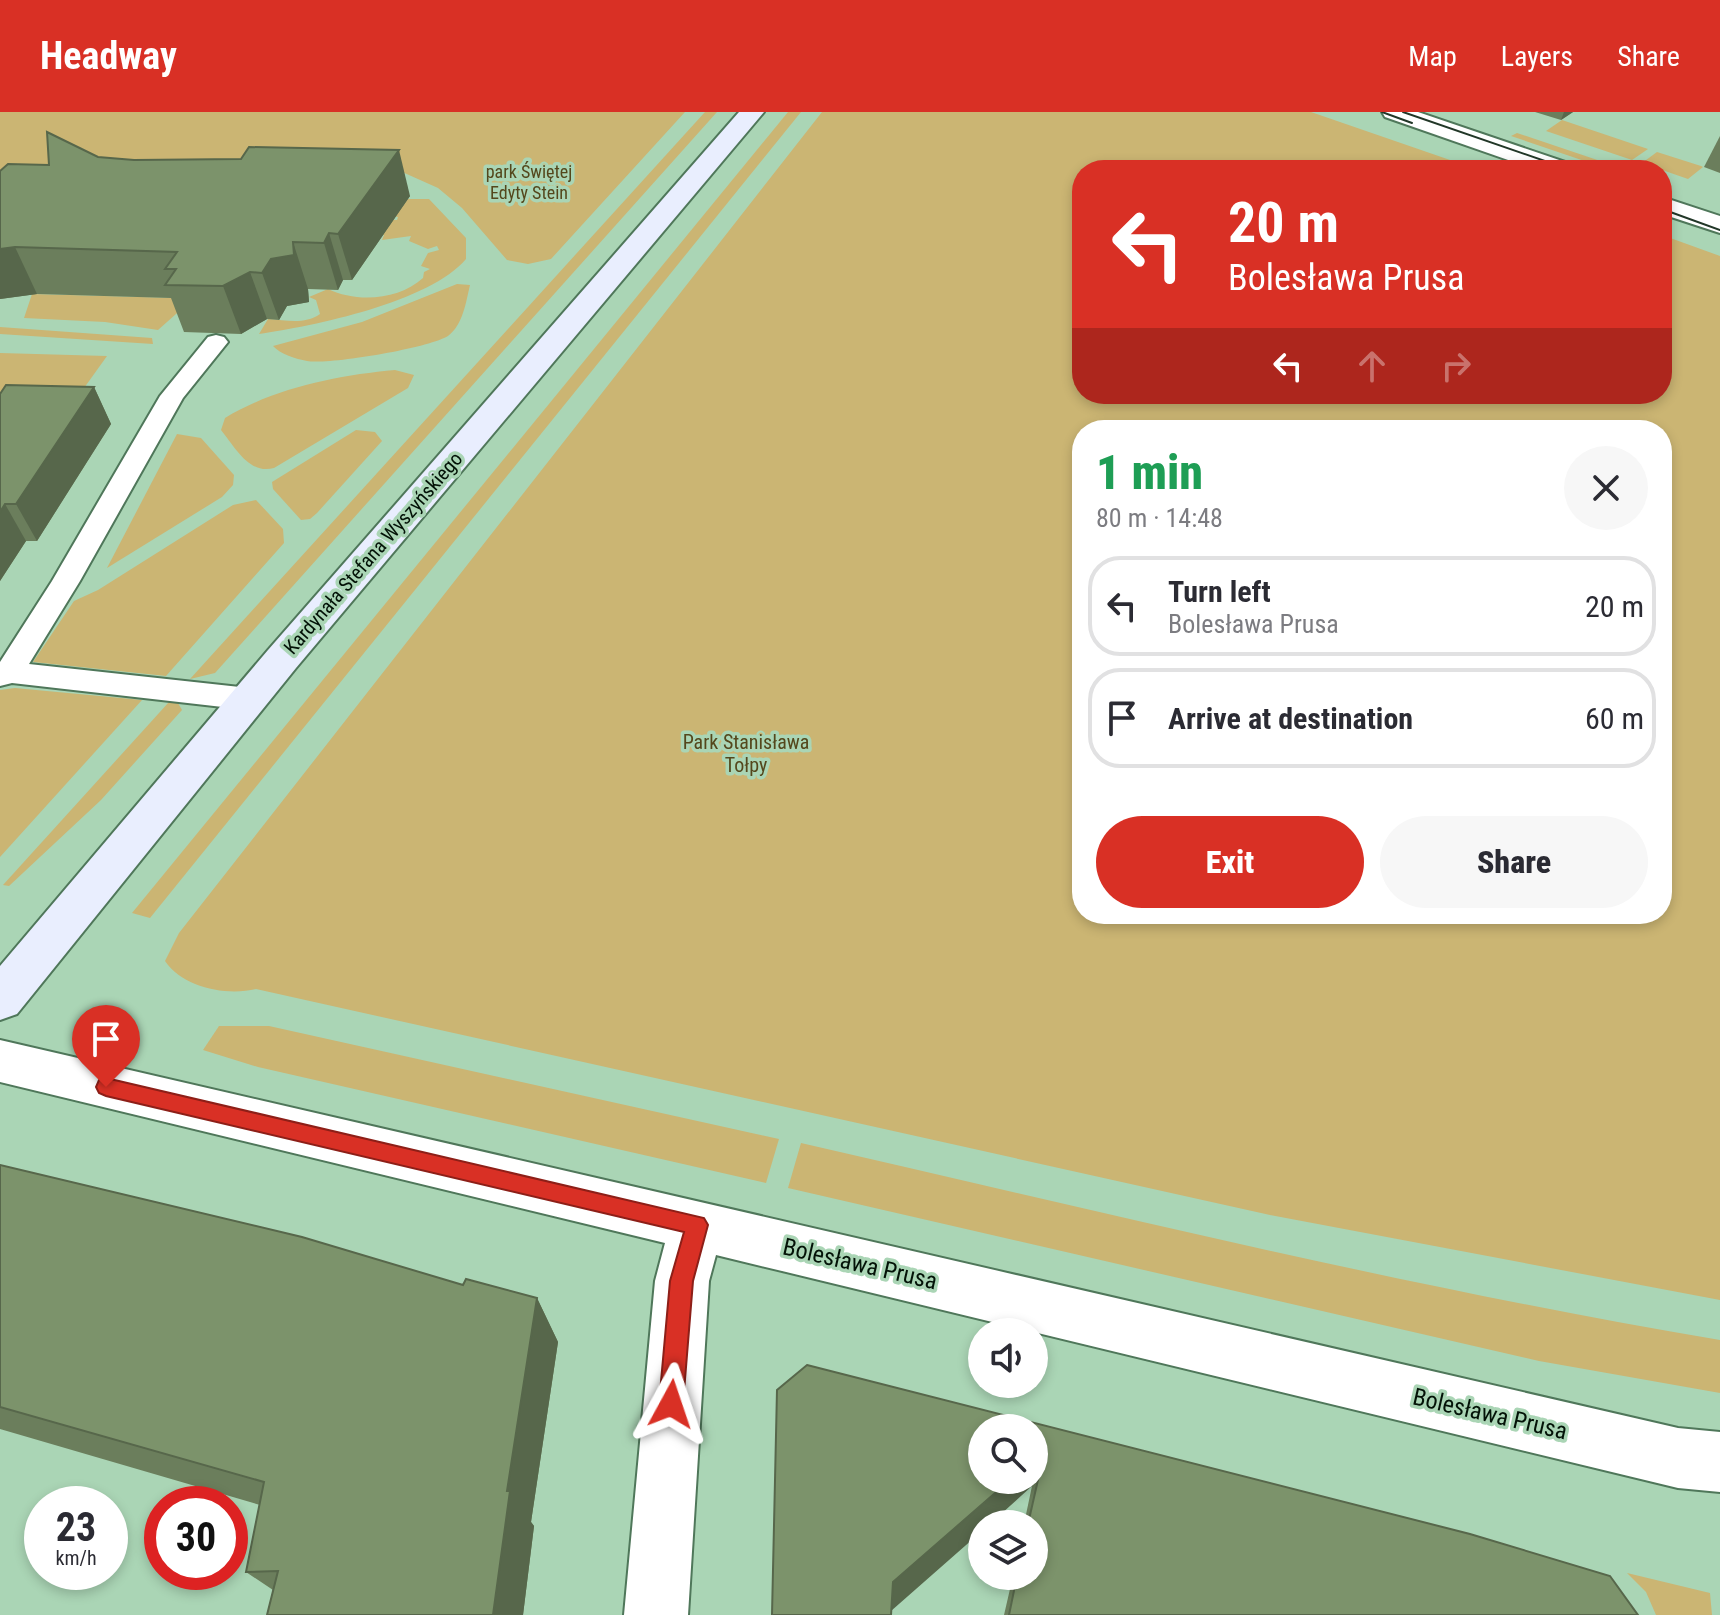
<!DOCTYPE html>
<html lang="en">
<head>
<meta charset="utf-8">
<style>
  :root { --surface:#fff; --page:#f7f7f7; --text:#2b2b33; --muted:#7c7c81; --line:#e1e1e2; --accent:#d93025 }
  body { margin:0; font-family:"Roboto Condensed",sans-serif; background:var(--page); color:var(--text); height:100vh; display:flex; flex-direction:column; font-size:30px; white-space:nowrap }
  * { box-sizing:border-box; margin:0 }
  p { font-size:26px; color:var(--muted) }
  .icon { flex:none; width:44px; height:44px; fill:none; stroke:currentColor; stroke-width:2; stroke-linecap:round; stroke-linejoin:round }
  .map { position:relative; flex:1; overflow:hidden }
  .details { position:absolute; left:1072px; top:308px; width:600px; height:504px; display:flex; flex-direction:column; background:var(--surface); border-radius:32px; box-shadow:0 4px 12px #0003 }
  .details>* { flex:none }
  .hud { position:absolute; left:1072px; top:48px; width:600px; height:244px; border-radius:32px; box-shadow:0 4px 12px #0003; background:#d93025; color:#fff; overflow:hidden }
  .fabs { position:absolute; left:968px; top:1206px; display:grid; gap:16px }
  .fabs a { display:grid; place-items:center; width:80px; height:80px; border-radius:50%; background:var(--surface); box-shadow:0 4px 12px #0003; font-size:40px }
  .speed { position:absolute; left:24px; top:1374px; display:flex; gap:16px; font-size:40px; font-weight:700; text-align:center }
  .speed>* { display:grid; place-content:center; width:104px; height:104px; border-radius:50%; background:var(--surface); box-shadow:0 4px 12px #0003; line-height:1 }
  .speed small { font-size:20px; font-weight:400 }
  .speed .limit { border:12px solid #d22; background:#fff; color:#111 }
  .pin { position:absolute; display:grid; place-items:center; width:68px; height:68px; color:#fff; margin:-82px -34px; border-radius:50% 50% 50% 0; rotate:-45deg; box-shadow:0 0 8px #0007 }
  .pin .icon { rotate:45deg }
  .me { position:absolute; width:88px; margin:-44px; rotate:5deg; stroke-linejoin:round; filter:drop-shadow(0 0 6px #0008) }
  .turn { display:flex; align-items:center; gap:28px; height:168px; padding:0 24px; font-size:36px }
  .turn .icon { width:104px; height:104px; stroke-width:2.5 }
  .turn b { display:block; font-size:56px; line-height:68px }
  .lanes { display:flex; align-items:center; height:76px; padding:0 24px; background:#0003; justify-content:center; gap:40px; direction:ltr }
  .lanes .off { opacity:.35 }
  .round { display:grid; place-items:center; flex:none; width:84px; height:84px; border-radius:42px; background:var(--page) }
  .headline { display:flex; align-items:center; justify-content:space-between; height:136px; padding:0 24px }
  h1 { font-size:48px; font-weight:800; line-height:60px; color:#1e9e55 }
  .action { display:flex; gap:16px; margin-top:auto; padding:16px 24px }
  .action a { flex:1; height:92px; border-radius:48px; background:var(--accent); color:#fff; font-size:32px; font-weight:800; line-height:92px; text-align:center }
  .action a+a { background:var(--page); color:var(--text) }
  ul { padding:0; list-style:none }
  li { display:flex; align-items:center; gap:24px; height:100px; margin:0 16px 12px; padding:0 8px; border:4px solid var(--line); border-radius:32px }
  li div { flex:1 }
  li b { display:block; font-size:30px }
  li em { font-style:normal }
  header { display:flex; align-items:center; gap:48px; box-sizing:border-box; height:112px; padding:0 40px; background:var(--accent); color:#fff }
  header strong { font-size:38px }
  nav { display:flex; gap:44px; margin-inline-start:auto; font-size:28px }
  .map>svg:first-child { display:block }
  .green { fill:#cbb573; fill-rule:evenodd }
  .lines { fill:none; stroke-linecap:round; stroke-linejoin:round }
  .service-casing { stroke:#4f775a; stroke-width:4 }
  .minor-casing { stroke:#4f775a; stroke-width:4 }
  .tertiary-casing { stroke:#4f775a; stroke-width:4 }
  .secondary-casing { stroke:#4f775a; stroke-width:4 }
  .service { fill:#fff; fill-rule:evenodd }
  .minor { fill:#fff; fill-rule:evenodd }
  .tertiary { fill:#fff; fill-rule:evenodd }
  .secondary { fill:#e9eefe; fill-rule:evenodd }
  .tram { stroke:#223728; stroke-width:2 }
  .wall { fill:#6b7e5c }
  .shaded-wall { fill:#57674b }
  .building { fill:#7c936b; stroke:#57674b; stroke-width:2 }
  .route { fill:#d93025; stroke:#8d1f18; stroke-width:2 }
  .labels { text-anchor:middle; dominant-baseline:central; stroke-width:7; stroke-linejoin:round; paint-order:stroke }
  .far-park-label { font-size:18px; fill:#54471c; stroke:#aad5b5 }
  .street-label { font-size:20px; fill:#031207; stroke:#aad5b5 }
  .park-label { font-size:20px; fill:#54471c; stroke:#aad5b5 }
  .near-street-label { font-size:24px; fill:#031207; stroke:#aad5b5 }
</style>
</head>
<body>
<header>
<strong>Headway</strong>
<nav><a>Map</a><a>Layers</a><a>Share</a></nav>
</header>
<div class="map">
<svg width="1720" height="1503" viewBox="0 0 1720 1503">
  <rect width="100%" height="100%" fill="#aad5b5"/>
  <g class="green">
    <polygon points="0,0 685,0 551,147 528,152 507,148 462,96 438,76 400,59 0,79"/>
    <polygon points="705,0 717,0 215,561 190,567"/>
    <polygon points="788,0 801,0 150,806 132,801"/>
    <path d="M822,0H1311L1479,58H1082V282H1662V123L1720,144V1188L1270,1103L256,877C227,884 183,876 165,849L179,821ZM1082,318H1662V802H1082Z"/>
    <polygon points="1562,8 1648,37 1632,48 1546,19"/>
    <polygon points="1517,21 1627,58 1611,58 1511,24"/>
    <polygon points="1657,40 1701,54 1703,55 1688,67 1642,51"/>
    <path d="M408,87H429L466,126V147C430,190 314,214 259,222L268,207C286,208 304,213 320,202L316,188L309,185L328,177C357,191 399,188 423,166L424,160L430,157L421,154L428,141L439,138L437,134L428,137L409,129L411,124L382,128L384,123H376L385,107L397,108L398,105L393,104Z"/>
    <path d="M457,172L470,173C466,190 463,213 448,224C429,236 329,253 307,249C296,247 280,242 273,234L362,210Z"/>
    <polygon points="32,182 175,186 194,186 158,218 105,210 24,206"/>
    <polygon points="0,215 152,226 153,232 0,222"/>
    <polygon points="0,241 107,244 64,304 0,302"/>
    <path d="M395,258L414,263L408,276L274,356C249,363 235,335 221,318L225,306C274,276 339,263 395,258Z"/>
    <polygon points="356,318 375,320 382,329 317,401 310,407 301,408 273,377 272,370"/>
    <polygon points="177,322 201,326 234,363 233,373 222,385 107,456"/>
    <polygon points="256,388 283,417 284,431 166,564 33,550 74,489 98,478 233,393"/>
    <polygon points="15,576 142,588 0,745 0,578"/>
    <polygon points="169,590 178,591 182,598 101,688 9,774 3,773"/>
    <polygon points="219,914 269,914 779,1027 766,1071 258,955 203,938"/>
    <path d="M801,1031C1106,1101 1411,1176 1720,1228V1281L1539,1249L788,1076Z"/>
    <polygon points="1627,1461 1710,1481 1712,1503 1656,1503 1646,1480"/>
  </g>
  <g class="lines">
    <defs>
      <polygon id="service" points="216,223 224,225 228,230 183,286 80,469 29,552 249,576 260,579 264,587 260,595 249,598 12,571 0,574 0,550 52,469 160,284 208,225"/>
      <polygon id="minor" points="0,928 1678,1316 1720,1320 1720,1380 1678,1376 716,1143 709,1169 688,1503 624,1503 655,1169 665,1131 0,970"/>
      <g id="tertiary">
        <polygon points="1382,0 1418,0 1571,52 1575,58 1537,58 1385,5"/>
        <polygon points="1662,85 1720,104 1720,121 1662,102"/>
      </g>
      <polygon id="secondary" points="739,0 764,0 296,556 17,902 0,908 0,854 268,538"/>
    </defs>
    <use href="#service" class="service-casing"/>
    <use href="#minor" class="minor-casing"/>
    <use href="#tertiary" class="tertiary-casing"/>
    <use href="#secondary" class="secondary-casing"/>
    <use href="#service" class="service"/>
    <use href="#minor" class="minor"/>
    <use href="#tertiary" class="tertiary"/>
    <use href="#secondary" class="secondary"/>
    <g class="tram">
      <polyline points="1382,0 1412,11"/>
      <polyline points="1403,0 1571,58"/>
      <polyline points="1662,97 1720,118"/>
    </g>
  </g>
  <g class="wall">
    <polygon points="1535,0 1573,0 1561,8"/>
    <polygon points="1720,24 1720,61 1704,55"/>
    <polygon points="98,45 410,84 352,168 343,168 338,178 308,177 309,190 287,194 279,208 267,207 241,222 184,220 171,186 37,182 0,187 0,59"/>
    <polygon points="94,275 111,312 37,429 26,429 0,469 0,282"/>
    <polygon points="0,1053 463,1173 537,1186 558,1230 531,1410 534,1414 523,1503 267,1503 273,1478 246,1460 260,1393 0,1317"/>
    <polygon points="807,1253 1638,1503 1004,1503 1013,1464 1034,1464 1034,1412 1024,1412 1032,1374"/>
  </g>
  <g class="shaded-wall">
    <polygon points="1564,0 1573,0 1561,8"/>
    <polygon points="399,38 410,84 352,168 338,122"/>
    <polygon points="329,121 343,168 338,178 324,131"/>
    <polygon points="293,130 308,177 309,190 287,194 279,208 262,161 271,147"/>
    <polygon points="15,135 37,182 0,187 0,137"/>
    <polygon points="250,160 267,207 241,222 223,174"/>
    <polygon points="94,275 111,312 37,429 16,392"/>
    <polygon points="5,392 26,429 0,469 0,400"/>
    <polygon points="537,1186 558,1230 531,1410 534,1414 523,1503 493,1503 507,1379"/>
    <polygon points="1045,1337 1032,1374 990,1412 982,1412 982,1419 891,1499 893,1470 1010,1368 1034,1368 1034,1347"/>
  </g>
  <g class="building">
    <polygon points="47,20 98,45 134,48 241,47 249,35 399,38 338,122 329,121 324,131 293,130 294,143 271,147 262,161 250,160 223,174 165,173 176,157 165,157 177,140 15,135 0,137 0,59 8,52 49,53"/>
    <polygon points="6,273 94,275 16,392 5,392 0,400 0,282"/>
    <polygon points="0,1053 302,1125 463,1173 466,1167 537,1186 507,1379 510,1379 493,1503 267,1503 278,1459 246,1460 264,1370 0,1295"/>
    <polygon points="807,1253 1470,1422 1610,1464 1638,1503 1009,1503 1017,1464 1034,1464 1034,1412 1028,1412 1045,1337 1034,1347 1034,1316 982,1316 982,1368 1010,1368 893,1470 891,1503 772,1503 777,1278"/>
  </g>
  <polygon class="route" points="106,966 704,1106 708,1113 693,1169 683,1292 679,1300 671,1304 663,1300 659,1292 670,1169 684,1120 106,984 99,981 96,975 99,968"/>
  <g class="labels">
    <g class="far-park-label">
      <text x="529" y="59">park Świętej<tspan x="529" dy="21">Edyty Stein</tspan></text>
    </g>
    <g class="street-label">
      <text transform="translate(373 441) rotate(-49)">Kardynała Stefana Wyszyńskiego</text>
    </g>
    <g class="park-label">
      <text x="746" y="630">Park Stanisława<tspan x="746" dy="23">Tołpy</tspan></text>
    </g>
    <g class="near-street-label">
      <text transform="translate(860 1152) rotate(13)">Bolesława Prusa</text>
      <text transform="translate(1490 1302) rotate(13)">Bolesława Prusa</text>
    </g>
  </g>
</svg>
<div class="fabs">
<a><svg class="icon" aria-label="sound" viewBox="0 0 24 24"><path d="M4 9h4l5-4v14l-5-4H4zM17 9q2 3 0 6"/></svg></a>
<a><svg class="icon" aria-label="search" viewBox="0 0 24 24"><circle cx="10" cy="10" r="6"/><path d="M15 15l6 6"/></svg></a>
<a><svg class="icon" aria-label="layers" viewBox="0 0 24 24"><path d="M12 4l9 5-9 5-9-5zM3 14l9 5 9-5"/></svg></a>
</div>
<div class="speed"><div>23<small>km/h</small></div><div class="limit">30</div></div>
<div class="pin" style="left:106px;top:975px;background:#d93025"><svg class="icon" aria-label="arrive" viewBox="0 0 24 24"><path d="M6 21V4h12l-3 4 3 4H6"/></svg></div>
<svg class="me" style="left:671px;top:1292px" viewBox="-20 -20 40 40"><path d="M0-17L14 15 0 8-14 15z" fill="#d93025" stroke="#fff" stroke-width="4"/></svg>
<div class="hud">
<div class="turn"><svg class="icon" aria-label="left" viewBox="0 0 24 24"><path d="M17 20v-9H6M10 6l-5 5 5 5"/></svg><div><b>20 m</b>Bolesława Prusa</div></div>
<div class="lanes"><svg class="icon" aria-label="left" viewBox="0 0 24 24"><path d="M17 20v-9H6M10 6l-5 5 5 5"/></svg><svg class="icon off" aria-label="ahead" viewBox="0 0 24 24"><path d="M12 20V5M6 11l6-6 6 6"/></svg><svg class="icon off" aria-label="right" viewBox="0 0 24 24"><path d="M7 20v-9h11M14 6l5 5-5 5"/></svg></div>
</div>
<section class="details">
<div class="headline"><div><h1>1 min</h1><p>80 m · 14:48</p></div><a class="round"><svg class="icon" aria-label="close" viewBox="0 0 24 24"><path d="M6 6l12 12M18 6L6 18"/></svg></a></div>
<ul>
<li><svg class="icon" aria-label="left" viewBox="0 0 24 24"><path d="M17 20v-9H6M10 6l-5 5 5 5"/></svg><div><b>Turn left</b><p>Bolesława Prusa</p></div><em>20 m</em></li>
<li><svg class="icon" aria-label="arrive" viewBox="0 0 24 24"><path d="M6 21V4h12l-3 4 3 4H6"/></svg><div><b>Arrive at destination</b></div><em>60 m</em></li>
</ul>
<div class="action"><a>Exit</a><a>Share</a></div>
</section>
</div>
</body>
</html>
